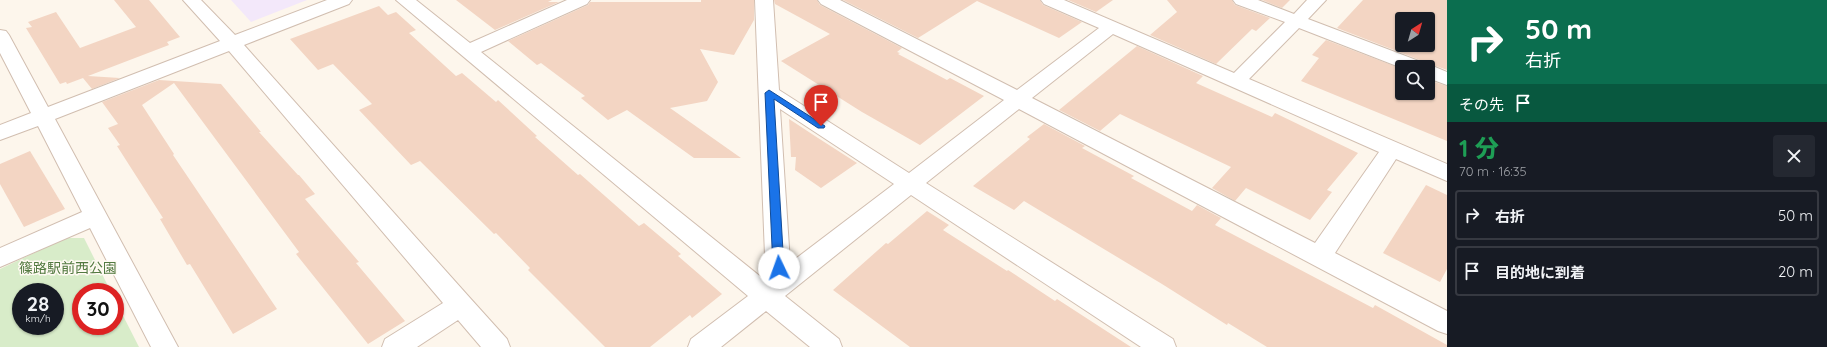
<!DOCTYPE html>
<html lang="ja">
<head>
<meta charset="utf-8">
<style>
  :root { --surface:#171b24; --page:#242831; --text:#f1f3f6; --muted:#9ea1a6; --line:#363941 }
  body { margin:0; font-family:Quicksand,"Noto Sans JP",sans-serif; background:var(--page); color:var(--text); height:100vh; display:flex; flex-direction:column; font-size:15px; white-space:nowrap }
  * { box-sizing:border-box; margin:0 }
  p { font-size:13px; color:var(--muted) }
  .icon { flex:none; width:22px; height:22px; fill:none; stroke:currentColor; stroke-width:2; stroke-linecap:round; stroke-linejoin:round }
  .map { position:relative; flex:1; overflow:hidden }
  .sheet { display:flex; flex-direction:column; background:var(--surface); width:380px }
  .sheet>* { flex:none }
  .guide { background:#0b6e4f; color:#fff; overflow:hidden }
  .needle { width:26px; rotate:37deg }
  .fabs { position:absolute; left:1395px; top:12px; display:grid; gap:8px }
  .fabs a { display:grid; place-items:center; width:40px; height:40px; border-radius:4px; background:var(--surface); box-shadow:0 1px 3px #0004; font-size:20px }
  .speed { position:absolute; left:12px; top:283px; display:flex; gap:8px; font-size:20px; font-weight:700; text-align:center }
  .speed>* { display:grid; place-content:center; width:52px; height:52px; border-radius:50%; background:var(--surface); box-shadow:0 1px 3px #0004; line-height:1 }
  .speed small { font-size:10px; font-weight:400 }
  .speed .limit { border:6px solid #d22; background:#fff; color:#111 }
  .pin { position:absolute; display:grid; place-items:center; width:34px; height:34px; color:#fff; margin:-41px -17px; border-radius:50% 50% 50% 0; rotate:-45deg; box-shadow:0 0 4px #0007 }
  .pin .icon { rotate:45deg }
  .me { position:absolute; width:44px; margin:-22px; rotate:357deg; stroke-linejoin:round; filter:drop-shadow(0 0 3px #0008) }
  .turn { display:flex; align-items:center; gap:14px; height:84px; padding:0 12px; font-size:18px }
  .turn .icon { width:52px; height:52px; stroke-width:2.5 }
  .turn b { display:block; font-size:28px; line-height:34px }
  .then { display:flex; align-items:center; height:38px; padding:0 12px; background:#0003; gap:8px; font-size:15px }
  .round { display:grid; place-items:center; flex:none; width:42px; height:42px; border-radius:4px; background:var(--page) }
  .headline { display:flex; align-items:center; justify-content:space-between; height:68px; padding:0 12px }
  h1 { font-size:24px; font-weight:800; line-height:30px; color:#1e9e55 }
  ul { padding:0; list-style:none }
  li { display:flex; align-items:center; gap:12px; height:50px; margin:0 8px 6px; padding:0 4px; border:2px solid var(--line); border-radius:4px }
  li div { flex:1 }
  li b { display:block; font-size:15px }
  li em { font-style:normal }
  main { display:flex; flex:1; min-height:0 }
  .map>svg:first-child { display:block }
  .education { fill:#f3e8fa }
  .green { fill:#d8ecc9; fill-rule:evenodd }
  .building { fill:#f3d5c3; fill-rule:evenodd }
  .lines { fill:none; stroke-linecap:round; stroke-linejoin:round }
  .minor-casing { stroke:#d1beb0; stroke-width:2 }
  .minor { fill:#fff; fill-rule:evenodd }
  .route { fill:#1a73e8; stroke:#114b97 }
  .labels { text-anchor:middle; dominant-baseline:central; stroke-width:3; stroke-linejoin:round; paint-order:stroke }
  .park-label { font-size:14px; fill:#537a41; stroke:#fffaf3 }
</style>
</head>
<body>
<main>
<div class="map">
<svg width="1447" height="347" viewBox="0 0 1447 347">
  <rect width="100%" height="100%" fill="#fdf6ec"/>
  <polygon class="education" points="231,0 307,0 251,22"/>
  <path class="green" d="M66,238H84L111,292H81V326H115V300L139,347H0V269ZM21,292H55V326H21Z"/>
  <g class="building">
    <polygon points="114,0 149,0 180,37 167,42 169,45 88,76 120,78 92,89 83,78 67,84 66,82 60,84 26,28 32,27 28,22 56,12 80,48 136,27"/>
    <polygon points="456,0 552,0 548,2 559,2 495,30"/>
    <polygon points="701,0 754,0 754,20 734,55 700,49 718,82 707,101 670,108 741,158 694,158 627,110 608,120 581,98 585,96 541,63 537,65 508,41 588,5 590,2 701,2"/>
    <polygon points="774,0 817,0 820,5 902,48 897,52 900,53 898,54 947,80 950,78 984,96 920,145 862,112 781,61 830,34 775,4"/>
    <polygon points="843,0 1040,0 1043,5 1082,22 1059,38 977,1 918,38"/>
    <polygon points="1068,0 1113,0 1096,12"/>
    <polygon points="1167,0 1232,0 1235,5 1270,18 1256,31 1252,29 1216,64 1150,35 1177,12"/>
    <polygon points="1262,0 1290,0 1282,8"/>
    <path d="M1363,0H1447V70L1436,66L1427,65L1425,62L1337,28ZM1402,19H1428V45H1402Z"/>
    <polygon points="379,6 388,15 396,12 416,30 409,33 456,76 462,73 496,102 498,100 537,136 535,137 578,175 580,174 639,226 644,223 681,254 678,256 722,294 692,318 690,315 650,347 605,347 528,270 530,268 496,233 494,234 420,161 411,165 359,110 372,104 333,64 318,70 290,39"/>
    <polygon points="1326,40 1402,69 1402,93 1428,93 1428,80 1447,86 1447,141 1301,81 1319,58 1312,55"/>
    <polygon points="1137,46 1203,76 1196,83 1272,117 1275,113 1358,153 1327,190 1332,192 1310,220 1246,188 1235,201 1212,188 1231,167 1120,114 1100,131 1059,110"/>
    <polygon points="159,80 221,84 261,132 259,132 298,175 299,175 315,194 305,199 359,262 356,263 405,321 368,344 296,254 299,252 174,83 142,105 174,154 173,155 277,309 233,334 190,264 187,265 160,219 163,218 117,146 120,145 108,128 118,124 102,102"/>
    <polygon points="789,119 818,138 857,163 821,188 795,170 796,157 791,157"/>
    <polygon points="1044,124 1085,146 1082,148 1134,176 1131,178 1192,211 1197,205 1221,218 1215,225 1373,308 1375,305 1447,345 1447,347 1267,347 1228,323 1227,325 1162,284 1024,201 1014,210 973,186 1030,139 1027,137"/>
    <polygon points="30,151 65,209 24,227 0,184 0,164"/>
    <polygon points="1426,185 1447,195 1447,269 1440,282 1383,253"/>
    <polygon points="927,211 949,225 943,230 1007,271 1008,270 1055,301 1057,299 1131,347 910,347 833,290 886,243 888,244"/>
  </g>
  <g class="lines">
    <defs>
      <g id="minor">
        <polygon points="183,0 201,0 235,35 327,0 352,0 349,4 244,45 470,298 507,339 510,347 481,347 458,320 417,347 382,347 385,339 443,303 229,51 55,119 178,347 151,347 90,228 0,267 0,248 82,212 38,126 0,140 0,125 31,113 0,53 0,30 6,31 9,35 48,107 220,41"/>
        <path d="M396,0H416L470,43L567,0H590L587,4L481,52L766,281L755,0H773L779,90L909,173L1004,100L821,4L818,0H840L1017,90L1099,28L1044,4L1041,0H1064L1234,73L1285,22L1236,4L1233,0H1258L1294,14L1307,0H1326L1308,19L1424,63L1426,66L1435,67L1447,72V85L1428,78V67L1402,68L1299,28L1249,79L1447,164V181L1396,159L1335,253L1447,311V334L1438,331L1019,109L926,183L1173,339L1176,347H1141L911,195L785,296L839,339L842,347H810L766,311L721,347H688L691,339L748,296ZM1113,34L1379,152L1315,243L1032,98ZM780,109L894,184L790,263Z"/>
      </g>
    </defs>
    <use href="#minor" class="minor-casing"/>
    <use href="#minor" class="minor"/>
  </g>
  <polygon class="route" points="769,90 825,126 824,128 818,128 774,99 784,268 782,271 775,271 773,268 765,93"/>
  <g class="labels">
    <g class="park-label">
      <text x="68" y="268">篠路駅前西公園</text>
    </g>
  </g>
</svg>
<div class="fabs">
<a><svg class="needle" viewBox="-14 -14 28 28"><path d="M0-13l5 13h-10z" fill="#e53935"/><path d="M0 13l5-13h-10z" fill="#9ea1a6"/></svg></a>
<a><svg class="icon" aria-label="search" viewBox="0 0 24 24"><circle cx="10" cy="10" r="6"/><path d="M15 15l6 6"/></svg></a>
</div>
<div class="speed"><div>28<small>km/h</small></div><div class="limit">30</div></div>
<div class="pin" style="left:821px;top:126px;background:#d93025"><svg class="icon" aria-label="arrive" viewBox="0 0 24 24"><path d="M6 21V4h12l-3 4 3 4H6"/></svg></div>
<svg class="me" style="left:779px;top:268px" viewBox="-20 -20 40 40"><circle r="19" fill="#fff"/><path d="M0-13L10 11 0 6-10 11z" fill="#1a73e8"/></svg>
</div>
<section class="sheet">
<div class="guide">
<div class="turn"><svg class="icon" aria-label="right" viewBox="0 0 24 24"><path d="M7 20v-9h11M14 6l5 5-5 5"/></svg><div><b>50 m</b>右折</div></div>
<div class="then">その先<svg class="icon" aria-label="arrive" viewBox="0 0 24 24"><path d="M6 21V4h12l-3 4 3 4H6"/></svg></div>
</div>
<div class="headline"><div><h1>1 分</h1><p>70 m · 16:35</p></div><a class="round"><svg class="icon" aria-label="close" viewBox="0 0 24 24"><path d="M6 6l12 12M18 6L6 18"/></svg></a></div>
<ul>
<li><svg class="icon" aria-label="right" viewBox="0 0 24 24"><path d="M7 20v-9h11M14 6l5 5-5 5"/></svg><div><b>右折</b></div><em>50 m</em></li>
<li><svg class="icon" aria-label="arrive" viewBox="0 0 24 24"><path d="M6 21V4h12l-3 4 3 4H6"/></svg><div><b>目的地に到着</b></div><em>20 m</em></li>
</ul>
</section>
</main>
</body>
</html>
